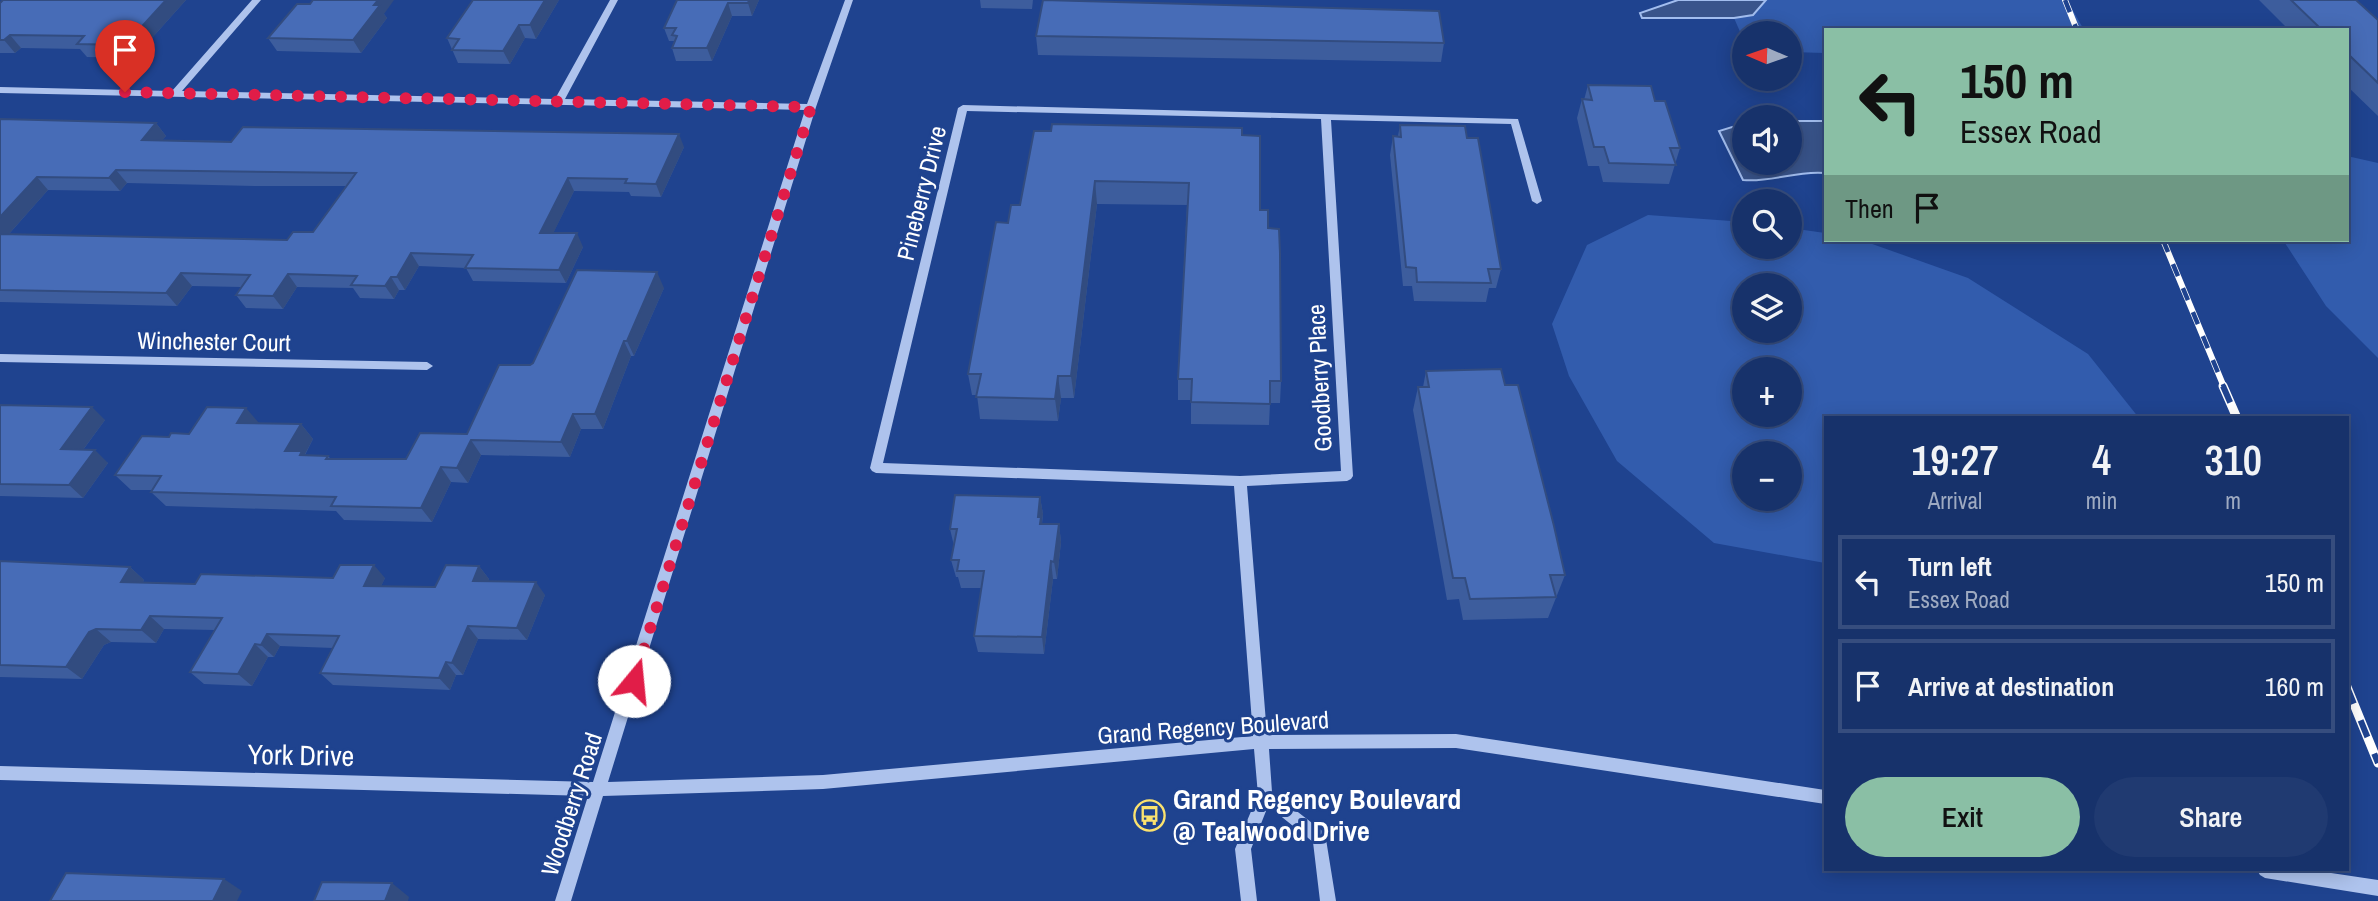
<!DOCTYPE html>
<html lang="en">
<head>
<meta charset="utf-8">
<style>
  :root { --surface:#17326b; --page:#203a71; --text:#f1f3f6; --muted:#9eaac1; --line:#364d7e; --accent:#8abfa5 }
  body { margin:0; font-family:"Archivo Narrow",sans-serif; background:var(--page); color:var(--text); height:100vh; display:flex; flex-direction:column; font-size:26px; white-space:nowrap }
  * { box-sizing:border-box; margin:0 }
  p { font-size:23px; color:var(--muted) }
  .icon { flex:none; width:38px; height:38px; fill:none; stroke:currentColor; stroke-width:2; stroke-linecap:round; stroke-linejoin:round }
  .map { position:relative; flex:1; overflow:hidden }
  .sheet { position:absolute; left:1824px; top:416px; width:525px; height:455px; display:flex; flex-direction:column; background:var(--surface); border-radius:0px; box-shadow:0 4px 18px #0003,0 0 0 2px var(--line) }
  .sheet>* { flex:none }
  .hud { position:absolute; left:1824px; top:28px; width:525px; height:214px; border-radius:0px; box-shadow:0 4px 18px #0003,0 0 0 2px var(--line); background:#8abfa5; color:#111; overflow:hidden }
  .needle { width:46px; rotate:272deg }
  .buttons { position:absolute; left:1732px; top:21px; display:grid; gap:14px }
  .buttons a { display:grid; place-items:center; width:70px; height:70px; border-radius:50%; background:var(--surface); box-shadow:0 4px 18px #0003,0 0 0 2px var(--line); font-size:35px }
  .pin { position:absolute; display:grid; place-items:center; width:60px; height:60px; color:#fff; margin:-72px -30px; border-radius:50% 50% 50% 0; rotate:-45deg; box-shadow:0 0 7px #0007 }
  .pin .icon { rotate:45deg }
  .me { position:absolute; width:77px; margin:-38px; rotate:17deg; stroke-linejoin:round; filter:drop-shadow(0 0 5px #0008) }
  .turn { display:flex; align-items:center; gap:24px; height:147px; padding:0 21px; font-size:32px }
  .turn .icon { width:91px; height:91px; stroke-width:2.5 }
  .turn b { display:block; font-size:49px; line-height:60px }
  .then { display:flex; align-items:center; height:66px; padding:0 21px; background:#0003; gap:14px; font-size:26px }
  .eta { display:flex; justify-content:space-evenly; align-items:center; height:119px; text-align:center }
  .eta b { font-size:42px; font-weight:600; line-height:49px }
  .primary-button { display:flex; gap:14px; margin-top:auto; padding:14px 21px }
  .primary-button a { flex:1; height:80px; border-radius:42px; background:var(--accent); color:#111; font-size:28px; font-weight:600; line-height:80px; text-align:center }
  .primary-button a+a { background:var(--page); color:var(--text) }
  ul { padding:0; list-style:none }
  li { display:flex; align-items:center; gap:21px; height:94px; margin:0 14px 10px; padding:0 7px; border:4px solid var(--line); border-radius:0px }
  li div { flex:1 }
  li b { display:block; font-size:26px }
  li em { font-style:normal }
  .map>svg:first-child { display:block }
  .green { fill:#325cad; fill-rule:evenodd }
  .water { fill:#39548b; stroke:#a2bdee; stroke-width:2 }
  .lines { fill:none; stroke-linecap:round; stroke-linejoin:round }
  .minor { fill:#aec3ed; fill-rule:evenodd }
  .rail-far1-casing { stroke:#fff; stroke-width:6 }
  .rail-casing { stroke:#fff; stroke-width:9 }
  .rail-far1 { stroke:#1f438f; stroke-width:4.5; stroke-dasharray:13; stroke-linecap:butt }
  .rail { stroke:#1f438f; stroke-width:6; stroke-dasharray:18; stroke-linecap:butt }
  .wall { fill:#3d5d9d; fill-rule:evenodd }
  .shaded-wall { fill:#324c80 }
  .building { fill:#476cb7; stroke:#324c80; stroke-width:2 }
  .route { stroke:#e11d48; stroke-width:12; stroke-dasharray:0 21.6 }
  .labels { text-anchor:middle; dominant-baseline:central; stroke-width:6; stroke-linejoin:round; paint-order:stroke }
  .street-label { font-size:24px; fill:#fff; stroke:#1f438f }
  .near-street-label { font-size:28px; fill:#fff; stroke:#1f438f }
  .near-poi-label { font-size:28px; font-weight:bold; fill:#fff; stroke:#1f438f; text-anchor:start }
</style>
</head>
<body>
<div class="map">
<svg width="2378" height="901" viewBox="0 0 2378 901">
  <rect width="100%" height="100%" fill="#1f438f"/>
  <g class="green">
    <polygon points="1766,0 2067,0 2084,30 1825,30 1825,53 1790,52 1790,33 1745,33 1745,43 1734,18 1753,15"/>
    <polygon points="2347,156 2378,163 2378,358 2326,306 2283,240 2347,240"/>
    <path d="M1648,215L1745,222V247H1790V228L1825,233V240H1861L1968,278L2088,354L2139,418H1825V563L1714,543L1617,461L1569,376L1552,324L1587,245ZM1745,285H1790V331H1745ZM1745,369H1790V415H1745ZM1745,453H1790V499H1745Z"/>
  </g>
  <g class="water">
    <polygon points="1678,0 1766,0 1753,15 1734,18 1642,18 1640,13"/>
    <path d="M1790,121H1825V173C1797,170 1771,183 1743,180L1719,131L1745,123V163H1790Z"/>
  </g>
  <g class="lines">
    <g class="minor">
      <path d="M252,0H261L182,91L555,99L610,0H618L565,99L807,104L845,0H853L816,107L608,782L823,775L1253,736L1234,486L876,473L872,471L870,468L958,108L963,105L1518,119L1542,201L1537,204L1532,201L1511,124L1331,120L1353,476L1351,479L1347,481L1247,486L1267,735L1456,734L1825,790V804L1456,748L1269,749L1272,792L1325,833L1336,901H1320L1313,842L1268,806L1251,849L1257,901H1241L1235,849L1258,795L1254,749L823,789L603,796L571,901H555L588,796L0,780V766L593,782L805,110L0,93V87L172,91ZM967,111L1321,119L1341,471L1240,476L883,463Z"/>
      <polygon points="0,354 427,362 433,366 427,370 0,362"/>
      <polygon points="2257,870 2311,870 2378,880 2378,896 2265,878 2260,875"/>
    </g>
    <defs>
      <g id="rail-far1">
        <polyline points="2065,0 2077,30"/>
        <polyline points="2163,240 2224,387"/>
      </g>
      <g id="rail">
        <polyline points="2223,386 2237,418"/>
        <polyline points="2347,687 2378,763"/>
      </g>
    </defs>
    <use href="#rail-far1" class="rail-far1-casing"/>
    <use href="#rail" class="rail-casing"/>
    <use href="#rail-far1" class="rail-far1"/>
    <use href="#rail" class="rail"/>
  </g>
  <g class="wall">
    <polygon points="3,0 186,0 134,58 87,57 80,49 21,48 15,53 0,53 0,3"/>
    <polygon points="559,0 536,39 525,38 510,64 458,63 447,38"/>
    <polygon points="677,0 759,0 752,16 732,16 712,61 676,61 672,48 675,41 669,41 664,28"/>
    <polygon points="980,0 1033,0 1032,9 981,8"/>
    <polygon points="2259,0 2356,0 2378,20 2378,116 2347,86 2347,30 2289,30"/>
    <polygon points="384,14 387,18 361,53 277,51 268,38"/>
    <polygon points="1036,36 1444,43 1441,62 1038,55"/>
    <polygon points="1588,85 1655,101 1680,148 1669,184 1603,182 1599,166 1588,166 1577,118 1582,99 1584,100"/>
    <path d="M0,119L156,123L166,136L162,140L684,147L661,197L631,196L629,192L574,191L553,233L583,247L566,283L473,281L466,268L419,266L405,290H399L394,299L360,298L353,288L297,287L283,309L246,308L236,295L241,287L192,286L177,306L0,302ZM127,183L254,186H346L313,232L287,240L9,234L48,190L120,191Z"/>
    <polygon points="1400,125 1467,138 1501,269 1496,288 1489,288 1486,302 1414,301 1412,286 1403,286 1390,155 1393,136 1398,136"/>
    <polygon points="1242,135 1260,210 1268,228 1281,381 1280,403 1270,403 1269,425 1191,424 1191,400 1178,400 1178,379 1187,205 1097,204 1074,398 1061,398 1058,421 980,419 977,395 972,395 968,374 1008,223 1020,205"/>
    <polygon points="664,288 634,356 631,356 603,429 581,429 570,457 481,455 468,483 451,482 432,522 344,520 336,511 166,506 151,492 152,490 131,490 115,475 169,437 259,423 301,424 313,439 305,455 328,456 331,459 406,459 467,434 530,365"/>
    <polygon points="1426,371 1505,385 1565,575 1548,618 1463,620 1459,599 1447,600 1413,410 1418,387 1423,387"/>
    <polygon points="0,405 105,420 83,450 108,463 83,498 0,496"/>
    <polygon points="1040,497 1043,514 1042,524 1059,524 1061,542 1057,579 1053,579 1044,654 978,652 974,636 981,588 961,588 958,577 956,577 951,560 954,546 950,529"/>
    <polygon points="0,561 130,567 144,580 143,582 195,584 333,578 385,578 381,586 435,587 479,566 489,579 488,581 545,595 527,640 478,639 463,675 456,675 450,690 333,685 320,673 333,648 280,646 274,657 268,657 252,686 204,684 190,672 215,630 164,629 156,643 111,642 104,645 82,679 0,677"/>
  </g>
  <g class="shaded-wall">
    <polygon points="166,0 186,0 134,58 125,45"/>
    <polygon points="378,0 394,0 384,14 387,18 361,53 353,40"/>
    <polygon points="545,0 559,0 536,39 530,25"/>
    <polygon points="749,0 759,0 752,16 748,3"/>
    <polygon points="728,3 732,16 712,61 707,48"/>
    <polygon points="519,25 525,38 510,64 503,51"/>
    <polygon points="10,35 21,48 15,53 4,40"/>
    <polygon points="156,123 166,136 152,153 142,140"/>
    <polygon points="679,134 684,147 661,197 656,184"/>
    <polygon points="116,170 127,183 120,191 109,178"/>
    <polygon points="37,177 48,190 0,244 0,217"/>
    <polygon points="568,178 574,191 547,246 540,233"/>
    <polygon points="1095,181 1097,204 1074,398 1071,376"/>
    <polygon points="577,233 583,247 566,283 559,270"/>
    <polygon points="411,253 419,266 405,290 397,277"/>
    <polygon points="657,272 664,288 634,356 627,341"/>
    <polygon points="181,273 192,286 177,306 166,293"/>
    <polygon points="288,274 297,287 283,309 273,296"/>
    <polygon points="391,277 399,290 394,299 385,286"/>
    <polygon points="624,341 631,356 603,429 595,414"/>
    <polygon points="1058,376 1061,398 1058,421 1055,399"/>
    <polygon points="92,407 105,420 74,462 61,449"/>
    <polygon points="246,408 259,423 237,423"/>
    <polygon points="573,414 581,429 570,457 561,442"/>
    <polygon points="301,424 313,439 305,454 315,466 285,451"/>
    <polygon points="471,440 481,455 468,483 457,468"/>
    <polygon points="95,450 108,463 83,498 69,485"/>
    <polygon points="441,467 451,482 432,522 421,508"/>
    <polygon points="1040,497 1043,514 1042,521 1044,534 1038,517"/>
    <polygon points="1059,524 1061,542 1057,579 1054,562"/>
    <polygon points="1051,561 1053,579 1044,654 1042,637"/>
    <polygon points="374,565 385,578 375,599 364,586"/>
    <polygon points="479,566 489,579 483,594 473,581"/>
    <polygon points="130,567 144,580 135,594 121,582"/>
    <polygon points="536,582 545,595 527,640 517,628"/>
    <polygon points="150,616 164,629 156,643 141,630"/>
    <polygon points="468,626 478,639 463,675 452,663"/>
    <polygon points="96,629 111,642 104,645 82,679 66,667 89,632"/>
    <polygon points="267,634 280,646 274,657 261,645"/>
    <polygon points="255,644 268,657 252,686 238,674"/>
    <polygon points="446,662 456,675 450,690 439,678"/>
    <polygon points="224,879 242,891 237,901 213,901"/>
    <polygon points="392,883 409,897 408,901 385,901"/>
  </g>
  <g class="building">
    <polygon points="3,0 166,0 125,45 77,44 84,36 10,35 4,40 0,40 0,3"/>
    <polygon points="313,0 378,0 374,5 380,5 353,40 268,38 297,4 310,4"/>
    <polygon points="473,0 545,0 530,25 519,25 503,51 452,50 459,39 447,38"/>
    <polygon points="677,0 749,0 748,3 728,3 707,48 672,48 677,36 672,35 676,28 664,28"/>
    <polygon points="1043,0 1439,11 1444,43 1036,36"/>
    <polygon points="2291,0 2356,0 2378,20 2378,83 2347,53 2347,30 2322,30"/>
    <polygon points="1588,85 1651,86 1655,101 1665,101 1680,148 1670,148 1676,165 1609,163 1604,147 1594,147 1582,99 1592,100"/>
    <polygon points="0,119 156,123 142,140 231,142 243,127 679,134 656,184 625,183 627,179 568,178 540,233 577,233 559,270 465,268 473,255 411,253 397,277 391,277 385,286 351,285 357,276 288,274 273,296 236,295 250,275 181,273 166,293 0,290 0,234 287,240 293,232 313,232 356,173 116,170 109,178 37,177 0,217"/>
    <polygon points="1052,124 1242,128 1242,135 1260,136 1260,210 1268,210 1268,228 1279,229 1280,253 1281,381 1270,381 1270,404 1191,402 1192,379 1178,379 1189,183 1095,181 1071,376 1058,376 1055,399 976,397 981,374 968,374 996,222 1008,223 1011,205 1020,205 1034,131 1051,131"/>
    <polygon points="1400,125 1465,126 1467,138 1478,138 1501,269 1488,269 1491,283 1417,282 1416,268 1406,267 1393,136 1401,137"/>
    <polygon points="577,270 657,272 627,341 624,341 595,414 573,414 561,442 471,440 457,468 441,467 421,508 331,506 336,497 151,492 161,476 115,475 142,436 169,437 171,433 189,434 207,407 246,408 237,423 301,424 285,451 302,451 300,455 328,456 326,459 406,459 420,433 467,434 499,365 530,365 533,363"/>
    <polygon points="1501,369 1505,385 1518,385 1554,526 1565,575 1550,575 1556,597 1470,599 1465,578 1453,578 1418,387 1429,387 1426,371"/>
    <polygon points="0,405 92,407 61,449 95,450 69,485 0,484"/>
    <polygon points="955,495 1040,497 1038,517 1041,517 1040,524 1059,524 1054,562 1051,561 1042,637 974,636 984,571 957,571 959,560 951,560 957,529 950,529"/>
    <polygon points="0,561 130,567 121,582 195,584 201,574 333,578 340,565 374,565 364,586 435,587 446,565 479,566 473,581 536,582 517,628 468,626 452,663 446,662 439,678 320,673 339,636 267,634 261,645 255,644 238,674 190,672 222,618 150,616 141,630 96,629 89,632 66,667 0,665"/>
    <polygon points="66,873 224,879 213,901 50,901"/>
    <polygon points="322,882 392,883 385,901 314,901"/>
  </g>
  <g class="lines">
    <polyline class="route" points="125,92 811,107 634,681"/>
  </g>
  <defs>
    <symbol id="bus-ring" viewBox="-11 -11 22 22"><circle r="9.5" fill="#1f438f" stroke="#fbe26e" stroke-width="1.5"/><path d="M-5-6H5V4H4V6H2V4H-2V6H-4V4H-5ZM-3.5-4V0h7V-4ZM-3.5 1.2v1.5H-2V1.2ZM2 1.2v1.5H3.5V1.2Z" fill="#fbe26e"/></symbol>
  </defs>
  <g fill-rule="evenodd">
    <use href="#bus-ring" x="1132" y="798" width="35" height="35"/>
  </g>
  <g class="labels">
    <g class="street-label">
      <text transform="translate(921 193) rotate(-76)">Pineberry Drive</text>
      <text transform="translate(214 341) rotate(1)">Winchester Court</text>
      <text transform="translate(1319 378) rotate(-93)">Goodberry Place</text>
      <text transform="translate(1213 727) rotate(-4)">Grand Regency Boulevard</text>
      <text transform="translate(571 804) rotate(-72)">Woodberry Road</text>
    </g>
    <g class="near-street-label">
      <text transform="translate(301 755) rotate(1)">York Drive</text>
    </g>
    <g class="near-poi-label">
      <text x="1173" y="799">Grand Regency Boulevard<tspan x="1173" dy="32">@ Tealwood Drive</tspan></text>
    </g>
  </g>
</svg>
<div class="buttons">
<a><svg class="needle" viewBox="-14 -14 28 28"><path d="M0-13l5 13h-10z" fill="#e53935"/><path d="M0 13l5-13h-10z" fill="#9eaac1"/></svg></a>
<a><svg class="icon" aria-label="sound" viewBox="0 0 24 24"><path d="M4 9h4l5-4v14l-5-4H4zM17 9q2 3 0 6"/></svg></a>
<a><svg class="icon" aria-label="search" viewBox="0 0 24 24"><circle cx="10" cy="10" r="6"/><path d="M15 15l6 6"/></svg></a>
<a><svg class="icon" aria-label="layers" viewBox="0 0 24 24"><path d="M12 4l9 5-9 5-9-5zM3 14l9 5 9-5"/></svg></a>
<a>+</a>
<a>−</a>
</div>
<div class="pin" style="left:125px;top:92px;background:#d93025"><svg class="icon" aria-label="arrive" viewBox="0 0 24 24"><path d="M6 21V4h12l-3 4 3 4H6"/></svg></div>
<svg class="me" style="left:634px;top:681px" viewBox="-20 -20 40 40"><circle r="19" fill="#fff"/><path d="M0-13L10 11 0 6-10 11z" fill="#e11d48"/></svg>
<div class="hud">
<div class="turn"><svg class="icon" aria-label="left" viewBox="0 0 24 24"><path d="M17 20v-9H6M10 6l-5 5 5 5"/></svg><div><b>150 m</b>Essex Road</div></div>
<div class="then">Then<svg class="icon" aria-label="arrive" viewBox="0 0 24 24"><path d="M6 21V4h12l-3 4 3 4H6"/></svg></div>
</div>
<section class="sheet">
<div class="eta">
<div><b>19:27</b><p>Arrival</p></div>
<div><b>4</b><p>min</p></div>
<div><b>310</b><p>m</p></div>
</div>
<ul>
<li><svg class="icon" aria-label="left" viewBox="0 0 24 24"><path d="M17 20v-9H6M10 6l-5 5 5 5"/></svg><div><b>Turn left</b><p>Essex Road</p></div><em>150 m</em></li>
<li><svg class="icon" aria-label="arrive" viewBox="0 0 24 24"><path d="M6 21V4h12l-3 4 3 4H6"/></svg><div><b>Arrive at destination</b></div><em>160 m</em></li>
</ul>
<div class="primary-button"><a>Exit</a><a>Share</a></div>
</section>
</div>
</body>
</html>
